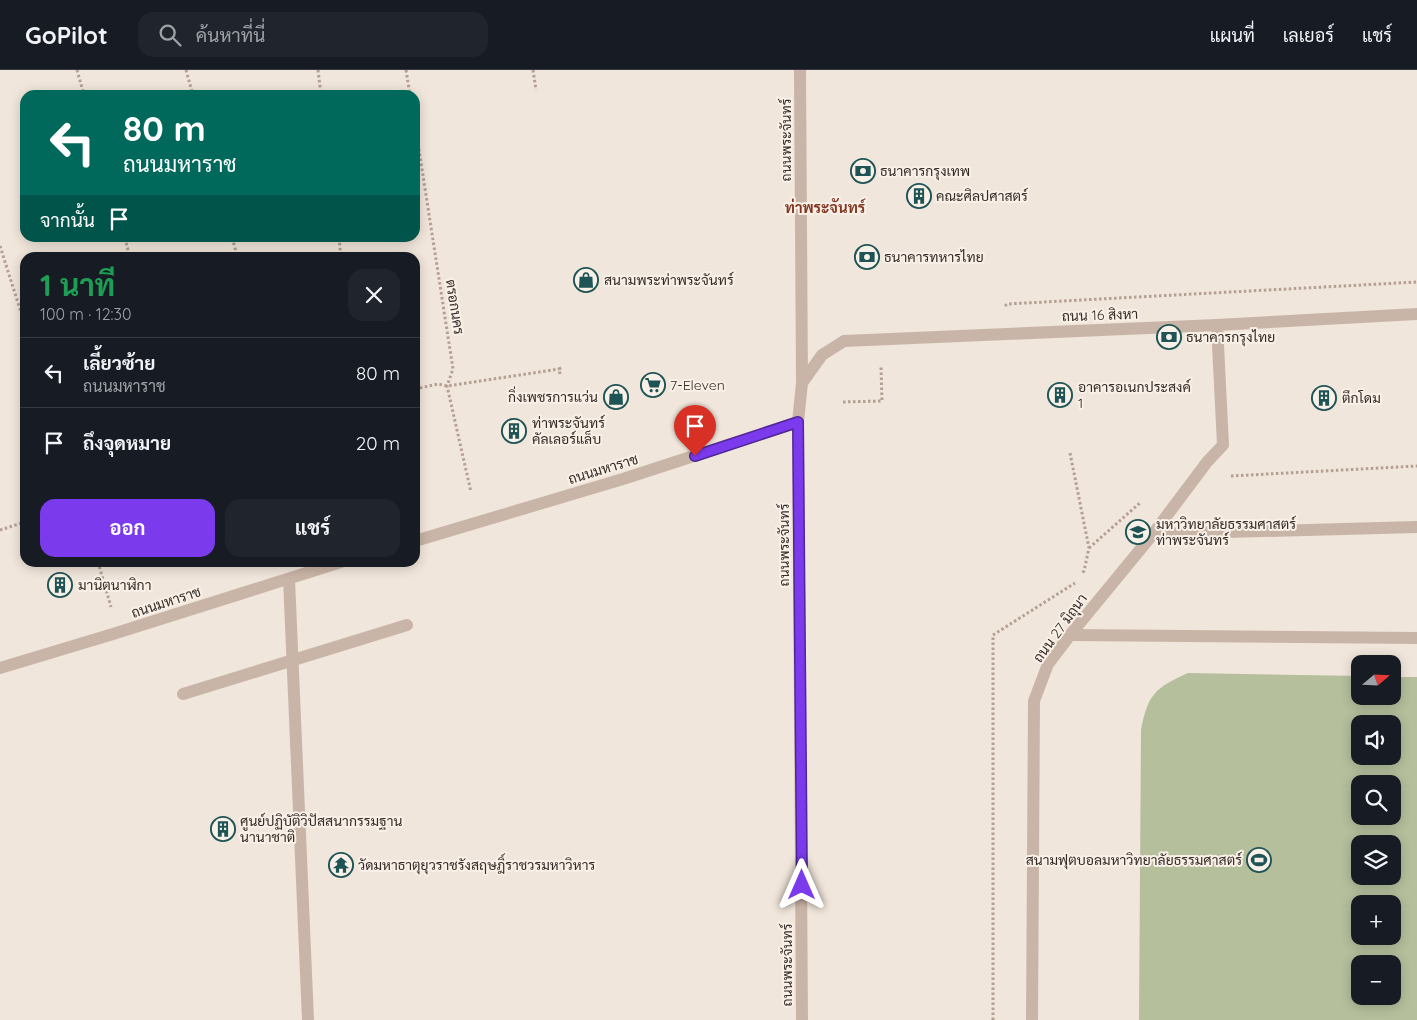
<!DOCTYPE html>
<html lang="th">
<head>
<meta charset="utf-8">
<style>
  :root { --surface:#171b24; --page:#20242c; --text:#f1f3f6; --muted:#9ea1a6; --line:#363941; --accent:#7c3aed }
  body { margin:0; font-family:Quicksand,Sarabun,sans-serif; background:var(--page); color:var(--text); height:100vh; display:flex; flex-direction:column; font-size:19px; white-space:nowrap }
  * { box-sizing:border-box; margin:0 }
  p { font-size:16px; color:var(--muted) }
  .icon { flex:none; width:28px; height:28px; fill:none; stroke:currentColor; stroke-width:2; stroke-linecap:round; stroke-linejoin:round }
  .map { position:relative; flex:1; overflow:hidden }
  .details { position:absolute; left:20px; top:182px; width:400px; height:315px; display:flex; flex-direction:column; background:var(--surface); border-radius:15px; box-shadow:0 2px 12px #0003 }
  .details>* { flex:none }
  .hud { position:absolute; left:20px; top:20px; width:400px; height:152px; border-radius:15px; box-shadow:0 2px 12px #0003; background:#00695c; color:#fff; overflow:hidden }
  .needle { width:32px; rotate:71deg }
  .tools { position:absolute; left:1351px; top:585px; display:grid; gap:10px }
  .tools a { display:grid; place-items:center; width:50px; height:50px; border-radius:10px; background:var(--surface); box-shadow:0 2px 12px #0003; font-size:25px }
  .pin { position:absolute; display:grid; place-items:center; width:42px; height:42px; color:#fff; margin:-51px -21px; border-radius:50% 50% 50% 0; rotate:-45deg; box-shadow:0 0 5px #0007 }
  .pin .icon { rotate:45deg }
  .me { position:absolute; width:55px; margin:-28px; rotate:0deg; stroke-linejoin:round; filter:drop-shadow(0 0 4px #0008) }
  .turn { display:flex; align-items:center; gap:18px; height:105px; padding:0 20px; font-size:22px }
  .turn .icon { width:65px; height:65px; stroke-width:2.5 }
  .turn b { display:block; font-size:35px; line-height:42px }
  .then { display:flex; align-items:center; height:48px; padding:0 20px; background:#0003; gap:10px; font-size:19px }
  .round { display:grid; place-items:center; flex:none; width:52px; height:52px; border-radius:15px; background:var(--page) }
  .overview { display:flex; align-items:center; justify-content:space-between; height:85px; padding:0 20px }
  h1 { font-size:30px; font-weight:700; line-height:38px; color:#1e9e55 }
  .primary-button { display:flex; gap:10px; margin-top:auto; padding:10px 20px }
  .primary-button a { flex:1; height:58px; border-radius:15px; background:var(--accent); color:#fff; font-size:20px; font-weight:700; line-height:58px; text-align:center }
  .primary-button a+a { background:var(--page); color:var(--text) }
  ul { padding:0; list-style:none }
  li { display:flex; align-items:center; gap:15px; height:70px; padding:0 20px; border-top:1px solid var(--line) }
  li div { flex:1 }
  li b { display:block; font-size:19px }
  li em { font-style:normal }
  header { display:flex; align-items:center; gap:30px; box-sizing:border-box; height:70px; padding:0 25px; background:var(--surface); border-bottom:1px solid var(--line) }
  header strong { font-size:24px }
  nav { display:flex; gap:28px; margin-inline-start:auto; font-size:18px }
  .search { width:350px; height:45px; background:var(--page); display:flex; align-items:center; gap:12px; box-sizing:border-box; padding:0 18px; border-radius:15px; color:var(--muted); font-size:19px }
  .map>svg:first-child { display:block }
  .green { fill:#b5bf9c; fill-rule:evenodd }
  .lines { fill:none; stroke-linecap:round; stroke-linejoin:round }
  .path { stroke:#b49f92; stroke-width:3; stroke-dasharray:2.5 2.5; stroke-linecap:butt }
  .service { stroke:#c9b5a7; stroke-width:12 }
  .pedestrian { stroke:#c9b5a7; stroke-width:12 }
  .minor { stroke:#c9b5a7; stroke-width:12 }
  .tertiary { stroke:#c9b5a7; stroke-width:12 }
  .route-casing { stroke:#51269a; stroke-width:12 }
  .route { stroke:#7c3aed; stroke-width:9 }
  .labels { text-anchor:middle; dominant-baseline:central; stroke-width:4; stroke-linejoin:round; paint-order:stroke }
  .street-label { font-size:14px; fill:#352c28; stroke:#f9f0e7 }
  .poi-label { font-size:14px; fill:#352c28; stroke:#f9f0e7; text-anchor:start }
  .neighbourhood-label { font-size:15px; font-weight:bold; fill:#823723; stroke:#f9f0e7 }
</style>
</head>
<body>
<header>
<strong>GoPilot</strong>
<div class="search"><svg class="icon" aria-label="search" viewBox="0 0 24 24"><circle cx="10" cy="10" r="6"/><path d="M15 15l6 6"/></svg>ค้นหาที่นี่</div>
<nav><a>แผนที่</a><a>เลเยอร์</a><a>แชร์</a></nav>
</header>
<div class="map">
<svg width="1417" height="950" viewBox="0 0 1417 950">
  <rect width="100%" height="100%" fill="#f1e6db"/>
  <path class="green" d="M1188,603L1360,606V626H1392L1393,607H1417V950H1139L1141,660C1148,624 1155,618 1188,603ZM1360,654H1392V686H1360ZM1360,714H1392V746H1360ZM1360,774H1392V806H1360ZM1360,834H1392V866H1360ZM1360,894H1392V926H1360Z"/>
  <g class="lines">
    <g class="path">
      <polyline points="77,0 84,25"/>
      <polyline points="186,0 193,25"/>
      <polyline points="318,0 321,25"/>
      <polyline points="406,0 410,25"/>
      <polyline points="533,0 536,20"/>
      <polyline points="415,54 453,299 447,316 471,422"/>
      <polyline points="125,168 130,188"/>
      <polyline points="232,168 238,188"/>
      <polyline points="339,168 341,188"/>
      <polyline points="0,176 25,255"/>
      <polyline points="1005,236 1007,234 1417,212"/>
      <polyline points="560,304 559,299 563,297"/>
      <polyline points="415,319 438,314 447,316 559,299"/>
      <polyline points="843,332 882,331 881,296"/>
      <polyline points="1070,383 1089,478 1084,501 1081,504"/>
      <polyline points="1231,406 1417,396"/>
      <polyline points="0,460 25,452"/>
      <polyline points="1089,478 1141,432"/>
      <polyline points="98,492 111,537"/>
      <polyline points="993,950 993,565 1075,513"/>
    </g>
    <g class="service">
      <polyline points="802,313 822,285 844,271 1217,255 1417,244"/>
      <polyline points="1153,464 1417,457"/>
      <polyline points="289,509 308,950"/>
      <polyline points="1070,565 1417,568"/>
      <polyline points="183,624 407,555"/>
      <polyline points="1032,950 1034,631 1048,594 1070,565 1153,464 1207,392 1223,375 1217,255"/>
    </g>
    <polyline class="pedestrian" points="800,0 802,313"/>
    <polyline class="minor" points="798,352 802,313"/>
    <g class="tertiary">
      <polyline points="415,471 623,409 798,352 802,950"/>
      <polyline points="0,598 113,564 341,492"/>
    </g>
  </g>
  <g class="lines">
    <defs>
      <polyline id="route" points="695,386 798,352 802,815"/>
    </defs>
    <use href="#route" class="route-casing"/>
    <use href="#route" class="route"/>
  </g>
  <defs>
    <symbol id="bank-ring" viewBox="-11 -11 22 22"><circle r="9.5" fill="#f9f0e7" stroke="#1e5455" stroke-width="1.5"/><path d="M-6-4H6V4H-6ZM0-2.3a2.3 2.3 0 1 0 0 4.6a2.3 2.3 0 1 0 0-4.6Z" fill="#1e5455"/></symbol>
    <symbol id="building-ring" viewBox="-11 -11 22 22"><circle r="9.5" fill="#f9f0e7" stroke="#1e5455" stroke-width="1.5"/><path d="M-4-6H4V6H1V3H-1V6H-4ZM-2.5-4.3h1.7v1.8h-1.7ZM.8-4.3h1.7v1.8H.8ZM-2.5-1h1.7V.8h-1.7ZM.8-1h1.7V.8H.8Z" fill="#1e5455"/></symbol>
    <symbol id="shop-ring" viewBox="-11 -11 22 22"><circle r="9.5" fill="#f9f0e7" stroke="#1e5455" stroke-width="1.5"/><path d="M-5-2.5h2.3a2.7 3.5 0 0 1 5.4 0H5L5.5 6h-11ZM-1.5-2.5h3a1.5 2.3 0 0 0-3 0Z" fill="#1e5455"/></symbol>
    <symbol id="supermarket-ring" viewBox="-11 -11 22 22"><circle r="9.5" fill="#f9f0e7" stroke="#1e5455" stroke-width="1.5"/><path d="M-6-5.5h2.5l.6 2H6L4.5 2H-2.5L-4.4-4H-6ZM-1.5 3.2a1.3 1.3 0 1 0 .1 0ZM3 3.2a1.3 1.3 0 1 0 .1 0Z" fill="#1e5455"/></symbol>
    <symbol id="university-ring" viewBox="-11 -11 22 22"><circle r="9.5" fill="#f9f0e7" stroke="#1e5455" stroke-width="1.5"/><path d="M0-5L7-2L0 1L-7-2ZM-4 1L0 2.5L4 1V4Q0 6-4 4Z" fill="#1e5455"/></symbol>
    <symbol id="stadium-ring" viewBox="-11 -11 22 22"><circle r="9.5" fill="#f9f0e7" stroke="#1e5455" stroke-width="1.5"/><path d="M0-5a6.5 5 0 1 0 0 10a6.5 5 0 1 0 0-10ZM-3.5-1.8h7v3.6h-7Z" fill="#1e5455"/></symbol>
    <symbol id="temple-ring" viewBox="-11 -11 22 22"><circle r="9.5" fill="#f9f0e7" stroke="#1e5455" stroke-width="1.5"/><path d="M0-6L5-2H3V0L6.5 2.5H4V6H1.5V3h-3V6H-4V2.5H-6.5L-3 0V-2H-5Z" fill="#1e5455"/></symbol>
  </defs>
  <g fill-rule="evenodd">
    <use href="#bank-ring" x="849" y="87" width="28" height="28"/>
    <use href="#building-ring" x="905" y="112" width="28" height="28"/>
    <use href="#bank-ring" x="853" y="173" width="28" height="28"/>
    <use href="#shop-ring" x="572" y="196" width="28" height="28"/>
    <use href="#bank-ring" x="1155" y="253" width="28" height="28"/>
    <use href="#supermarket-ring" x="639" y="301" width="28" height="28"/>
    <use href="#building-ring" x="1046" y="311" width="28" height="28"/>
    <use href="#shop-ring" x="602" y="313" width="28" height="28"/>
    <use href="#building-ring" x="1310" y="314" width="28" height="28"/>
    <use href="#building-ring" x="500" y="347" width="28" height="28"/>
    <use href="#university-ring" x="1124" y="448" width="28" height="28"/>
    <use href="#building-ring" x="46" y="501" width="28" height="28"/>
    <use href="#building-ring" x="209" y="745" width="28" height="28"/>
    <use href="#stadium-ring" x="1245" y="776" width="28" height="28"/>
    <use href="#temple-ring" x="327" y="781" width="28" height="28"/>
  </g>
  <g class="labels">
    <g class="street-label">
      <text transform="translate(786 70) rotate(-90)">ถนนพระจันทร์</text>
      <text transform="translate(455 237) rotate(81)">ตรอกนคร</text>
      <text transform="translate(1100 245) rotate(-2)">ถนน 16 สิงหา</text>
      <text transform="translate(603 399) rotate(-17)">ถนนมหาราช</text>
      <text transform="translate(784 475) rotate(-90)">ถนนพระจันทร์</text>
      <text transform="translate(166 532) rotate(-18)">ถนนมหาราช</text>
      <text transform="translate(1060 558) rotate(-54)">ถนน 27 มิถุนา</text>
      <text transform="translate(787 895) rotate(-90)">ถนนพระจันทร์</text>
    </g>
    <g class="poi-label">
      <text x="880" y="101">ธนาคารกรุงเทพ</text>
      <text x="936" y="126">คณะศิลปศาสตร์</text>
      <text x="884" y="187">ธนาคารทหารไทย</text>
      <text x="604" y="210">สนามพระท่าพระจันทร์</text>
      <text x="1186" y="267">ธนาคารกรุงไทย</text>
      <text x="670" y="315">7-Eleven</text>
      <text x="1078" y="317">อาคารอเนกประสงค์<tspan x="1078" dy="16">1</tspan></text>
      <text x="598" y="327" text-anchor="end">กิ่งเพชรการแว่น</text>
      <text x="1342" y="328">ตึกโดม</text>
      <text x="532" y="353">ท่าพระจันทร์<tspan x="532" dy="16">คัลเลอร์แล็บ</tspan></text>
      <text x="1156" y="454">มหาวิทยาลัยธรรมศาสตร์<tspan x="1156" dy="16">ท่าพระจันทร์</tspan></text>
      <text x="78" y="515">มานิตนาฬิกา</text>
      <text x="240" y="751">ศูนย์ปฏิบัติวิปัสสนากรรมฐาน<tspan x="240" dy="16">นานาชาติ</tspan></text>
      <text x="1242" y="790" text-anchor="end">สนามฟุตบอลมหาวิทยาลัยธรรมศาสตร์</text>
      <text x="358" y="795">วัดมหาธาตุยุวราชรังสฤษฎิ์ราชวรมหาวิหาร</text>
    </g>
    <g class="neighbourhood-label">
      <text x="825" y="137">ท่าพระจันทร์</text>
    </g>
  </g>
</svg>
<div class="tools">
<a><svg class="needle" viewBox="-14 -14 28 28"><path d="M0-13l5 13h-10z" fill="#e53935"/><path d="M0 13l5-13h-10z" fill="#9ea1a6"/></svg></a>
<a><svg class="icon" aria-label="sound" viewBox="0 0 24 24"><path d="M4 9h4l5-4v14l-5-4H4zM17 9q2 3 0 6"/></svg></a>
<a><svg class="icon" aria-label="search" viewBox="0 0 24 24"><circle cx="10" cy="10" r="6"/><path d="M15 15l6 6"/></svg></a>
<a><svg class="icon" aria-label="layers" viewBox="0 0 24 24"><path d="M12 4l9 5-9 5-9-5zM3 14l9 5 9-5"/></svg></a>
<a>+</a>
<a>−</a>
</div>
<div class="pin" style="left:695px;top:386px;background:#d93025"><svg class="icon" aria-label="arrive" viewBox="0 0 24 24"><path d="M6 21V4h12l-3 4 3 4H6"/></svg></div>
<svg class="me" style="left:802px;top:815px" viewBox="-20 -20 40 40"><path d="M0-17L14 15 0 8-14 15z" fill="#7c3aed" stroke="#fff" stroke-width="4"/></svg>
<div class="hud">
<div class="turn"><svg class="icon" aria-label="left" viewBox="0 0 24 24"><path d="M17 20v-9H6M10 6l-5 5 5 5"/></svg><div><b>80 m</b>ถนนมหาราช</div></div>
<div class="then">จากนั้น<svg class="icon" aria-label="arrive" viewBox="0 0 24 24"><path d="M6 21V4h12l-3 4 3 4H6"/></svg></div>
</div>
<section class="details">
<div class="overview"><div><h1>1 นาที</h1><p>100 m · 12:30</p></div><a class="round"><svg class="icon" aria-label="close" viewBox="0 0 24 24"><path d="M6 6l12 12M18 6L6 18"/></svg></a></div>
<ul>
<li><svg class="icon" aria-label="left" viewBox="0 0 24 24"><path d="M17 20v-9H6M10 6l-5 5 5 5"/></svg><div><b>เลี้ยวซ้าย</b><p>ถนนมหาราช</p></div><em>80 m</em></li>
<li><svg class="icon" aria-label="arrive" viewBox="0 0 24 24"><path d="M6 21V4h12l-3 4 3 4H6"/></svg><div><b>ถึงจุดหมาย</b></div><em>20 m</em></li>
</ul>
<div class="primary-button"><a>ออก</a><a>แชร์</a></div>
</section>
</div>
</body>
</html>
